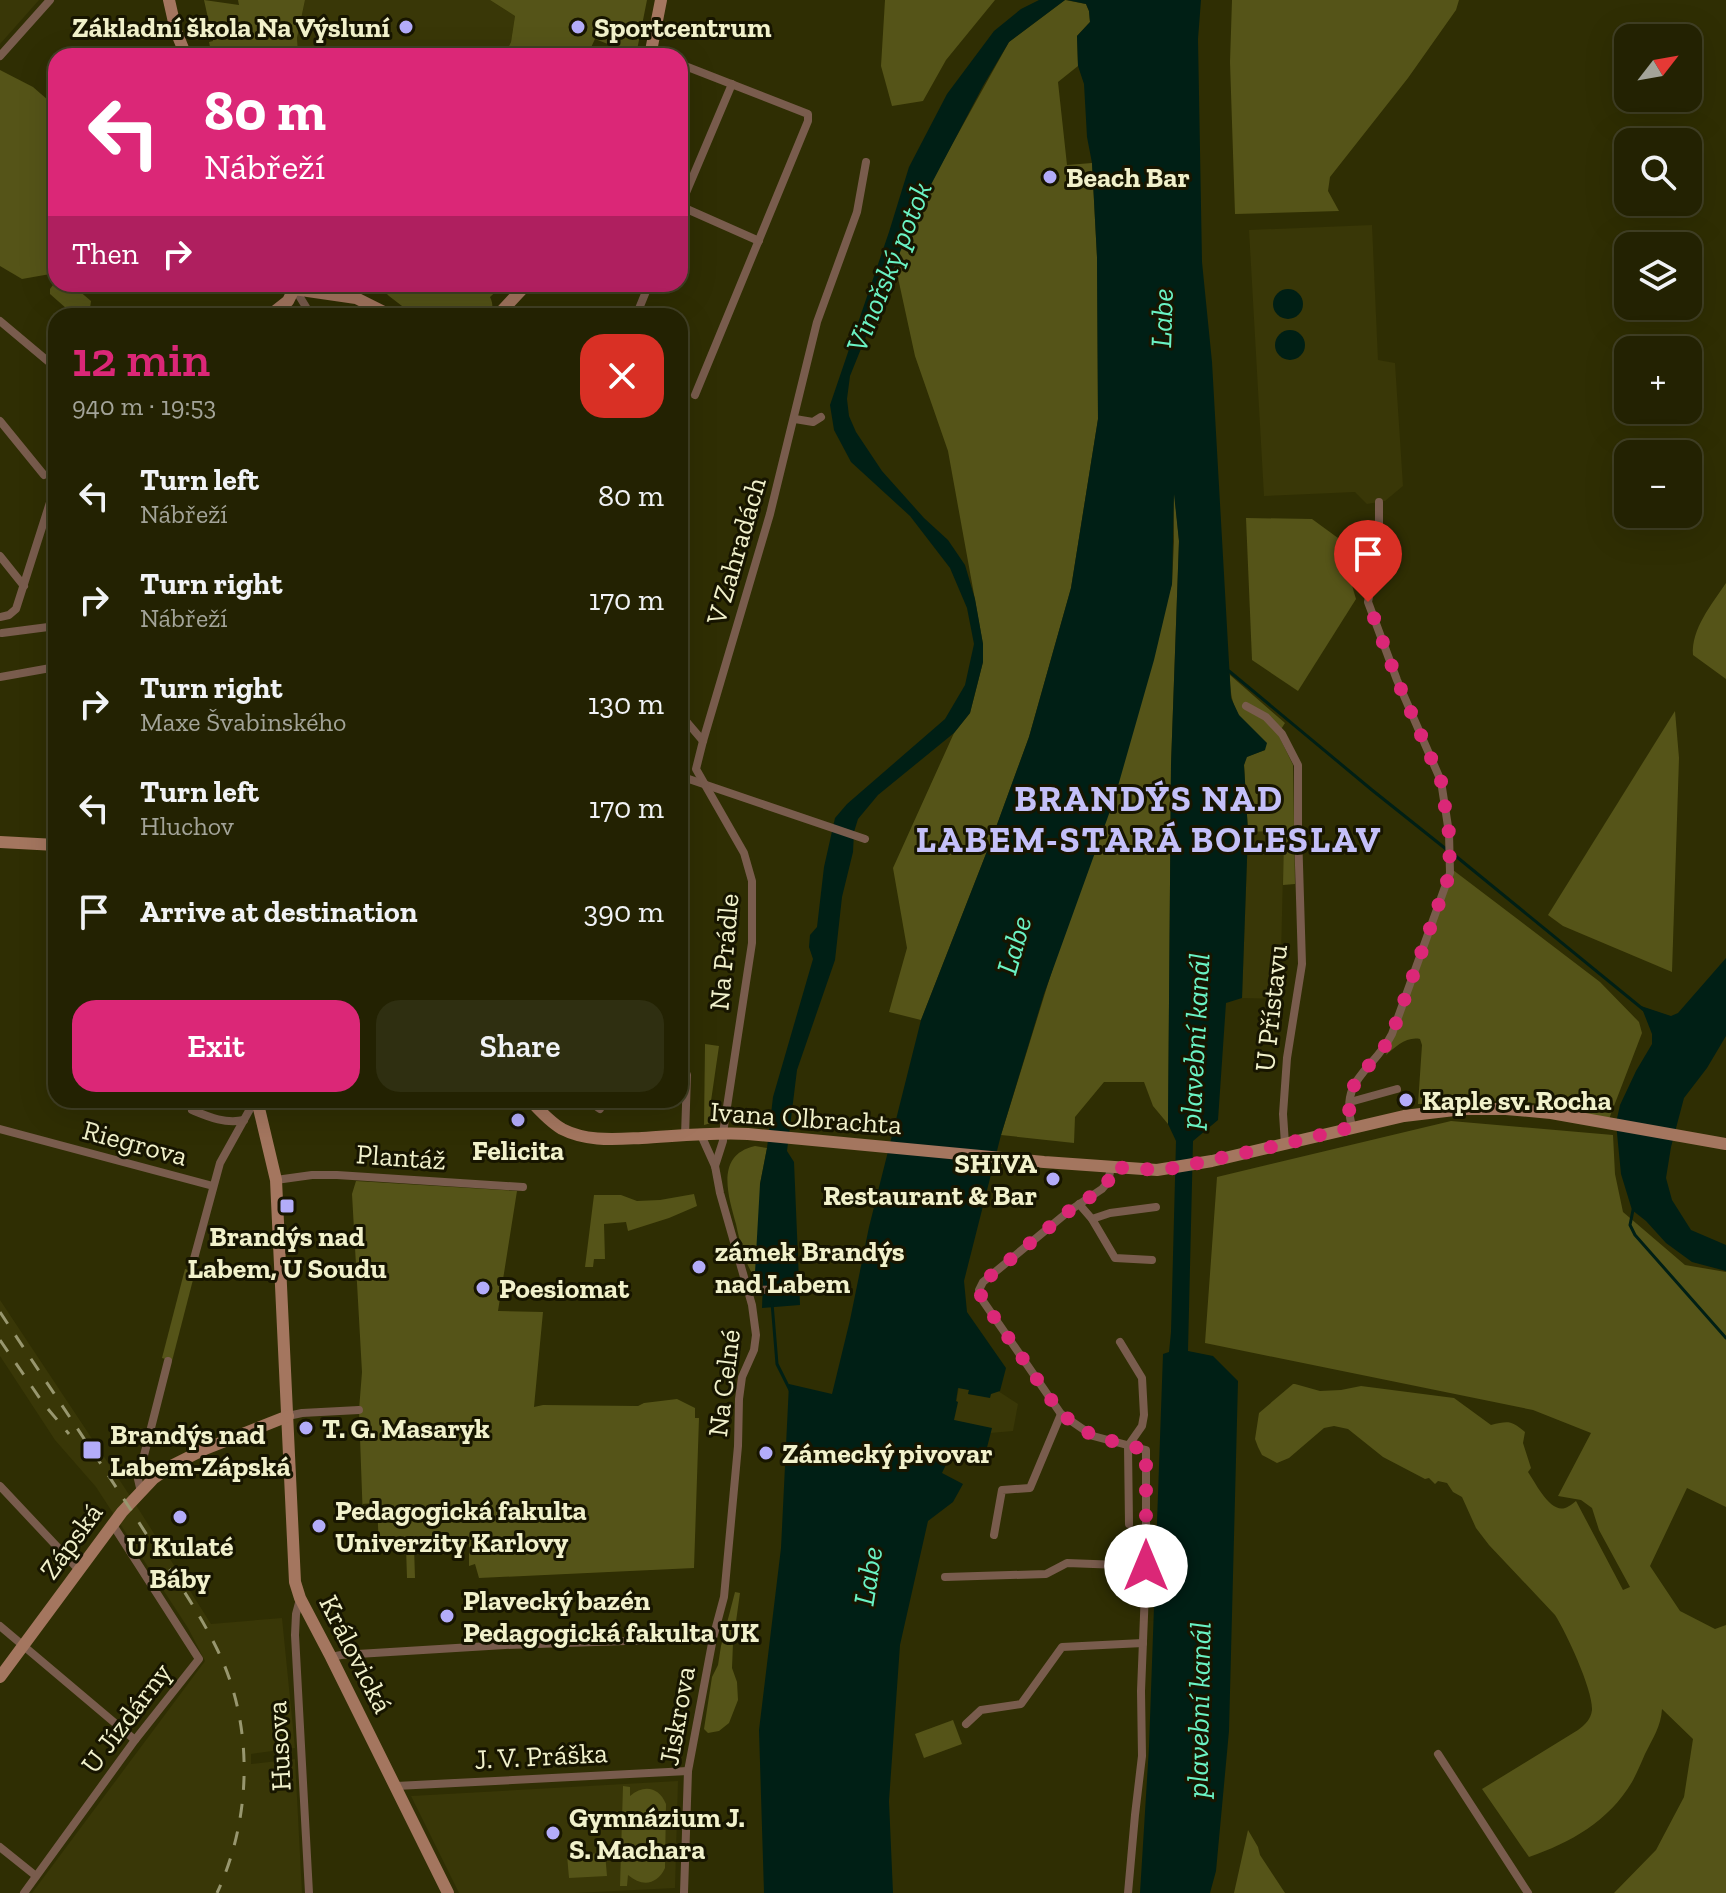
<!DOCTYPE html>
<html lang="en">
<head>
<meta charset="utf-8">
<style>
  :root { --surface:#232202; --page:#2f2f11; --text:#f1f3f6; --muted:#a3a499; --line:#403f24; --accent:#db2777 }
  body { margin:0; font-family:"Zilla Slab",serif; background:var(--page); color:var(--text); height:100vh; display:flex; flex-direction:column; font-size:30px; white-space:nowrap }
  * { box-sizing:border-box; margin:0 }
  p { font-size:26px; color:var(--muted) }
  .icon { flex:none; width:44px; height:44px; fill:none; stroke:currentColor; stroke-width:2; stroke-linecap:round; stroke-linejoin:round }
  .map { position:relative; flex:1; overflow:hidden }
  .details { position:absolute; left:48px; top:308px; width:640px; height:800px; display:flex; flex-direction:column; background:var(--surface); border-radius:24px; box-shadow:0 8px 32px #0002,0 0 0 2px var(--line) }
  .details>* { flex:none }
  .guide { position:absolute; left:48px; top:48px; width:640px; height:244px; border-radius:24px; box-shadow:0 8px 32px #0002,0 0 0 2px var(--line); background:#db2777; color:#fff; overflow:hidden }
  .needle { width:52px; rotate:59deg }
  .fabs { position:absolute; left:1614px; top:24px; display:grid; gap:16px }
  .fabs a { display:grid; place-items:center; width:88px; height:88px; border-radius:16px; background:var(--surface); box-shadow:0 8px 32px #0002,0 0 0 2px var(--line); font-size:40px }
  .pin { position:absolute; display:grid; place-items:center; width:68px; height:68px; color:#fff; margin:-82px -34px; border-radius:50% 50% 50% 0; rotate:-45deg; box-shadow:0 0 8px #0007 }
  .pin .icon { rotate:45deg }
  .me { position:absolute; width:88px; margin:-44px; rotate:0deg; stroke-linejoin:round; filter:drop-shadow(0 0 6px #0008) }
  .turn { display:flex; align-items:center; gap:28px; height:168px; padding:0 24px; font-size:36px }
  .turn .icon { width:104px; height:104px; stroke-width:2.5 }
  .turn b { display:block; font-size:56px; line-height:68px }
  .then { display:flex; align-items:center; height:76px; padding:0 24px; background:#0003; gap:16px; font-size:30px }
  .round { display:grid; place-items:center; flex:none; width:84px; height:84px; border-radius:24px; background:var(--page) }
  .headline { display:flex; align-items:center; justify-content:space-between; height:136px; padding:0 24px }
  h1 { font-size:48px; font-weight:600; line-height:60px; color:var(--accent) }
  .button { display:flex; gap:16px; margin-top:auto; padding:16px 24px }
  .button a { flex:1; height:92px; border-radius:24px; background:var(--accent); color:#fff; font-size:32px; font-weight:600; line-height:92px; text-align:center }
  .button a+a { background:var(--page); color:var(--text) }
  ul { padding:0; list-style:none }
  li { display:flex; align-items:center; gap:24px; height:104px; padding:0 24px }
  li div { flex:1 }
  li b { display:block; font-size:30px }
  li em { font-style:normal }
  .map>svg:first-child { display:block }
  .built { fill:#393707 }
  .green { fill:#555418 }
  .water { fill:#001f15 }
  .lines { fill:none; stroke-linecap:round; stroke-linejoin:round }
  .stream { stroke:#001f15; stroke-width:3 }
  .street { stroke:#795c4d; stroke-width:8 }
  .secondary { stroke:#a4765f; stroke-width:12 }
  .rail { stroke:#98976f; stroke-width:3; stroke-dasharray:14 14; stroke-linecap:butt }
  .route { stroke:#db2777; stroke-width:14; stroke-dasharray:0 25.2 }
  .poi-dot { fill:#b3acf9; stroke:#171500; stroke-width:3 }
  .labels { text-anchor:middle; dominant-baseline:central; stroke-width:6; stroke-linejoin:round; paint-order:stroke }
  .poi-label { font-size:28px; font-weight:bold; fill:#f1f1cb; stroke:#171500; text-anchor:start }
  .street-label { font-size:28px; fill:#f1f1cb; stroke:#171500 }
  .water-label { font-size:30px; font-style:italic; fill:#6af3c4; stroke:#171500 }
  .district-label { font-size:36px; font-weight:bold; letter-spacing:2px; fill:#c4c0f9; stroke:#171500 }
</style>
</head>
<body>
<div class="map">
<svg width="1726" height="1893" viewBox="0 0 1726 1893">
  <rect width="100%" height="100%" fill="#2f2e03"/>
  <g class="built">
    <polygon points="0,0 39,0 0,44"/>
    <polygon points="305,0 490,0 515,16 511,42 504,56 307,56 298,51 297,38"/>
    <polygon points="1372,225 1378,360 1395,363 1403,486 1385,501 1367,504 1355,492 1264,496 1249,230"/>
    <polygon points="1284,831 1280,999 1242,998 1248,832"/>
    <polygon points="0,1300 136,1505 211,1624 282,1618 295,1748 251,1754 251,1764 295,1759 302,1893 32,1893 205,1661 188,1628 96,1487 55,1440 0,1356"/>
    <polygon points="959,1387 969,1390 968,1394 990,1397 990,1394 998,1391 1018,1404 1013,1431 990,1433 991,1429 953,1420"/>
    <polygon points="678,1781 675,1888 575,1893 459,1893 411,1796"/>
  </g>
  <g class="green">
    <polygon points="204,0 239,5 238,0 305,0 297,38 298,51 295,56 212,56 209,42 213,41"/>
    <polygon points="490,0 647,0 636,55 595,39 587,56 504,56 511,42 515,16"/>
    <polygon points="885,0 995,0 946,60 923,101 892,106 881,66"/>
    <polygon points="1065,0 1086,4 1089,11 1090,22 1077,36 1078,66 1058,82 1067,165 1092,163 1097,257 1098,419 1071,588 1029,737 991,841 921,1020 889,1012 907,948 893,868 954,733 970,713 983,662 983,644 948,451 915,356 895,264 915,215 939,168 1009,42"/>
    <polygon points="1232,0 1459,0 1456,10 1408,78 1330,177 1328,191 1339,211 1235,214 1230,62"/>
    <polygon points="0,70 33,87 56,107 56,273 22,279 0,266"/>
    <polygon points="56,281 56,284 71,284 91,301 90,308 83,316 75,316 50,294 50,289"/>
    <path d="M377,284H504L490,297C494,305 493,311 486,316H415L389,296Z"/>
    <polygon points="1173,479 1179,541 1171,765 1168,1124 1153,1106 1144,1082 1104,1082 1075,1117 1074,1143 1001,1135 1172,584 1174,541"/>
    <polygon points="1246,518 1312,519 1338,538 1356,599 1298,691 1252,660"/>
    <path d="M1726,583V679L1693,655C1691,629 1712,604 1726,583Z"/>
    <path d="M1230,675L1285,723L1278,734L1293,765L1295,884L1283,885L1284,831L1248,832L1244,765L1246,757L1265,750C1262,734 1246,727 1238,714C1231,701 1230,689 1230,675Z"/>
    <polygon points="1675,711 1679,758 1672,972 1563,926 1548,915"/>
    <path d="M1453,870L1600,982L1639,1022L1642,1033L1609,1119C1581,1113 1553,1105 1524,1102C1489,1099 1453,1103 1418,1104L1422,1045L1420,1039C1407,1036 1395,1047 1386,1055L1449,886Z"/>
    <polygon points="705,1044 719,1046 711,1101 717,1106 715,1122 704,1125"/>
    <path d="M1451,1121L1613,1135L1615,1174L1623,1212L1685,1265L1726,1272V1507L1687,1488L1650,1566L1680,1611L1715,1629L1726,1625V1893H1614L1656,1850L1684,1797L1693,1739L1662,1709C1661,1726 1653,1738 1645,1754C1641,1763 1637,1773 1632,1782C1609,1821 1570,1843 1529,1857L1482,1789L1578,1730C1585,1725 1591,1719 1592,1710C1593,1690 1566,1632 1555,1615L1489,1545L1476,1528L1462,1497L1453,1492L1447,1483L1438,1481L1435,1484L1429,1478L1425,1479L1383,1457L1348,1429L1334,1426L1324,1428L1289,1458L1277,1463L1262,1455L1258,1447L1255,1439L1259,1413L1293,1384H1295L1320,1391L1341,1390L1361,1386L1454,1398L1491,1425C1508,1421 1511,1420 1525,1432L1523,1443L1531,1468L1528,1472C1535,1482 1550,1513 1565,1508C1567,1508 1575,1502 1576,1501L1623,1590L1630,1587L1599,1530L1592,1508L1581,1500L1558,1496L1591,1433L1533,1410L1205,1343L1217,1177Z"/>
    <path d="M755,1146L767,1148L760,1184L763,1280L757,1282C744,1261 741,1247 736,1224C728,1195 715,1155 755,1146Z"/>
    <polygon points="356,1181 517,1191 498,1311 543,1312 534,1407 543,1405 638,1406 644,1403 677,1399 695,1408 695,1418 699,1418 694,1568 479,1578 475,1564 469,1566 469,1540 425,1542 425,1546 414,1546 415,1578 407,1578 406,1547 379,1548 377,1503 362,1504 363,1521 359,1410 362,1372 352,1194"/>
    <polygon points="694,1194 697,1206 669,1218 628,1231 626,1222 604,1224 605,1259 594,1259 593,1267 585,1267 594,1195 621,1195 637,1201 660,1200"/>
    <polygon points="185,1269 195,1272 172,1361 162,1358"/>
    <polygon points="735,1592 740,1593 733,1643 732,1668 737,1682 738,1700 729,1723 719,1731 708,1733 704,1729 712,1677 718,1665 721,1646"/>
    <polygon points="953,1720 962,1744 924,1758 915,1734"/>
    <path d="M623,1786L630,1787V1796C644,1784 659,1787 666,1804L665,1868C657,1885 642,1887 628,1875L627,1886H620Z"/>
    <polygon points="1248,1830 1258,1847 1260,1855 1285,1893 1234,1893"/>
    <polygon points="605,1853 607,1876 569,1878 567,1855"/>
  </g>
  <g class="water">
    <polygon points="1039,0 1065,0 1009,42 983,86 915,215 850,376 847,399 849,416 856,432 882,471 924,518 948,540 965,565 975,599 983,644 983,662 970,713 954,733 878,795 858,819 854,832 853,852 842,897 835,960 797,1070 787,1151 794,1162 800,1305 762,1308 763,1280 755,1272 760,1184 767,1148 773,1097 813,959 809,947 810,935 817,927 824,867 835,818 847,804 945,719 965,685 974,644 967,608 950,568 910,516 851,462 834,430 830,405 889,232 909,167 947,94 994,31 1021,9"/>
    <polygon points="1067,0 1201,0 1198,39 1202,262 1212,362 1231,698 1239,715 1267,743 1265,750 1247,757 1244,765 1248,832 1242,998 1226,1003 1218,1120 1193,1141 1188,1351 1213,1356 1238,1381 1229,1731 1216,1871 1210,1893 1140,1893 1149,1747 1163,1354 1169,1352 1171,1332 1176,1141 1168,1124 1171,765 1179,541 1174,494 1172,584 1154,660 1114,800 1044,994 1001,1135 964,1281 967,1312 1006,1368 1000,1391 991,1394 990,1398 968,1394 969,1390 958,1388 956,1401 958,1402 954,1420 992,1428 983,1463 974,1461 972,1464 951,1454 942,1473 963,1484 953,1502 928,1521 900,1645 889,1801 893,1893 764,1893 759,1730 781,1548 789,1384 832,1394 850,1320 869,1227 921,1020 991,841 1029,737 1071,588 1098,419 1097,257 1092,163 1087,137 1084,84 1078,66 1077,36 1090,22 1089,11 1086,4"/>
    <circle cx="1288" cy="304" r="15"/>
    <circle cx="1290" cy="345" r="15"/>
    <polygon points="1726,958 1726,1036 1707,1068 1684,1098 1671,1147 1666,1178 1672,1200 1691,1230 1726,1245 1726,1271 1692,1262 1666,1243 1646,1221 1632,1210 1621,1174 1616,1123 1620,1105 1636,1071 1652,1044 1652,1034 1641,1006 1671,1016 1678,1013"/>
  </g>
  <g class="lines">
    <g class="stream">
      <polyline points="1229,671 1372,790 1446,849"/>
      <polyline points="1452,853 1644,1010"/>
      <polyline points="1633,1210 1630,1225 1635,1235 1726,1338"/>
      <polyline points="772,1303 777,1364 791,1392"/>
    </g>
    <g class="street">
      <polyline points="0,56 50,0"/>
      <polyline points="680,64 808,114 808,121 695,395"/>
      <polyline points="680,206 759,241"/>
      <polyline points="680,207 732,84"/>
      <polyline points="295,289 306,307 309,316"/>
      <polyline points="636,316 649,284"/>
      <polyline points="0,321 56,368"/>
      <polyline points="795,419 813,422 821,417"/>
      <polyline points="0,421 44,475"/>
      <polyline points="0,556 24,586"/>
      <polyline points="0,617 9,615 16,609 53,493"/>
      <polyline points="2,633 56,626"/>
      <polyline points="0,677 56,667"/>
      <polyline points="1246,706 1266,717 1282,734 1298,765 1298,832 1302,964 1287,1058 1283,1114 1285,1144"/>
      <polyline points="680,714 703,741"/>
      <polyline points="680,776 865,839"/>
      <polyline points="680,1058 687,1075 685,1136"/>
      <polyline points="587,1100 600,1109"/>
      <polyline points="1350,1102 1397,1089"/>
      <path d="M192,1110C209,1117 225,1124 244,1120"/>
      <path d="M1352,1127C1339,1077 1373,1072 1392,1034L1450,873L1449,833L1441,781L1397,680L1368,602L1379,542V502"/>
      <polyline points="0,1129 213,1186"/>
      <polyline points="715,1166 723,1141 723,1133 752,943 752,881 744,853 696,769 703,741 770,514 817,322 857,212 866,162"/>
      <polyline points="1111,1167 1108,1182 1102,1189 1069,1211 983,1282 979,1290 983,1301 1061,1414 1093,1436 1146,1450 1146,1566 1141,1691 1142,1756 1135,1815 1128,1893"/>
      <polyline points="276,1180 312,1175 337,1175 523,1187"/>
      <polyline points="1079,1204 1092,1219 1115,1258 1152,1260"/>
      <polyline points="1092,1219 1110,1213 1156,1207"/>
      <polyline points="192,1266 220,1163 255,1100"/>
      <polyline points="747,1290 843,1288"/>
      <polyline points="1120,1342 1142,1378 1144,1415 1142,1426 1128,1446 1129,1524"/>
      <polyline points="288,1416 302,1413 359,1410"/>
      <polyline points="0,1486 79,1570"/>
      <polyline points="141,1492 138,1479 168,1361"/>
      <polyline points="994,1535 1002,1490 1030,1488 1061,1414"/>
      <polyline points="945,1577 1046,1574 1067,1563 1146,1566"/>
      <polyline points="300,1599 296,1614 295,1635 309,1893"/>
      <polyline points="0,1626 135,1740"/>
      <polyline points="331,1657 341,1655 505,1645 713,1638"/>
      <polyline points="966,1724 981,1710 1021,1704 1062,1647 1143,1643"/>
      <polyline points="1438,1754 1528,1893"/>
      <polyline points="396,1786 688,1771"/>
      <polyline points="0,1847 36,1876"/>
      <polyline points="24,1893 135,1740 199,1659 113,1525"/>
      <polyline points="684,1893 688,1771 713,1638 724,1597 738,1446 739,1399 742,1377 754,1350 756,1335 752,1305 720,1193 715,1166 701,1135"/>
    </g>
    <g class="secondary">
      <polyline points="169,0 176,31 186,56"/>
      <polyline points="650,56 661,0"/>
      <polyline points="294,289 356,298 392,316"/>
      <polyline points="269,316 288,301 294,289"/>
      <polyline points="497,316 527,284"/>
      <polyline points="0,842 56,845"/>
      <polyline points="257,1100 276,1180 295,1582 300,1598 331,1657 448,1893"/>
      <path d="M530,1100C539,1110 550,1122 562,1129C587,1142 616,1139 642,1138C677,1136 713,1132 748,1134L1044,1162L1157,1170L1212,1161L1404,1116L1463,1109H1506L1551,1113L1726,1144"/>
      <polyline points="0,1677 122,1512 154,1478 171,1466 205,1449 288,1416"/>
    </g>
    <g class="rail">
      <path d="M0,1312C46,1382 93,1451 138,1521C165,1564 196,1605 218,1651C254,1725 252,1818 217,1893"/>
      <polyline points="0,1340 43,1403 69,1434"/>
    </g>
  </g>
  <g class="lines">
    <path class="route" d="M1146,1566V1450L1093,1436L1061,1414L983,1301L979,1290L983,1282L1069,1211L1102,1189L1108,1182L1111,1167L1157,1170L1175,1168L1285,1144L1352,1127C1339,1077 1373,1072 1392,1034L1450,873L1449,833L1441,781L1397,680L1368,602"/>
  </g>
  <g class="poi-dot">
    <circle cx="406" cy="27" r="8"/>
    <circle cx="578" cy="27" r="8"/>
    <circle cx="1050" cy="177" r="8"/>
    <circle cx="1406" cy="1100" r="8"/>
    <circle cx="518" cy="1120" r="8"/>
    <circle cx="1053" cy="1179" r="8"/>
    <rect x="279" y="1198" width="16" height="16" rx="4"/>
    <circle cx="699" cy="1267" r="8"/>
    <circle cx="483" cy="1288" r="8"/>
    <circle cx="306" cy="1428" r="8"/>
    <rect x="82" y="1440" width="20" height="20" rx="4"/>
    <circle cx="766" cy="1453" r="8"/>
    <circle cx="180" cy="1517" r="8"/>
    <circle cx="319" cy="1526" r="8"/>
    <circle cx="447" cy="1616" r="8"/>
    <circle cx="553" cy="1833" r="8"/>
  </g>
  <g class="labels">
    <g class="poi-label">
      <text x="390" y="27" text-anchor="end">Základní škola Na Výsluní</text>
      <text x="594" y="27">Sportcentrum</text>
      <text x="1066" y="177">Beach Bar</text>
      <text x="1422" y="1100">Kaple sv. Rocha</text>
      <text x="518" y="1150" text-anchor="middle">Felicita</text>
      <text x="1037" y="1163" text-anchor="end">SHIVA<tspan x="1037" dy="32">Restaurant &amp; Bar</tspan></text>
      <text x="287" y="1236" text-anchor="middle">Brandýs nad<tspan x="287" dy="32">Labem, U Soudu</tspan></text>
      <text x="715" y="1251">zámek Brandýs<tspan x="715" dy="32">nad Labem</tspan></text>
      <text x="499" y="1288">Poesiomat</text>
      <text x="322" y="1428">T. G. Masaryk</text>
      <text x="110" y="1434">Brandýs nad<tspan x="110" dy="32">Labem-Zápská</tspan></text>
      <text x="782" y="1453">Zámecký pivovar</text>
      <text x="335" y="1510">Pedagogická fakulta<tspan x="335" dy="32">Univerzity Karlovy</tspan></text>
      <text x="180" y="1546" text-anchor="middle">U Kulaté<tspan x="180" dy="32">Báby</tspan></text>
      <text x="463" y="1600">Plavecký bazén<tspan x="463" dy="32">Pedagogická fakulta UK</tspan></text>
      <text x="569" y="1817">Gymnázium J.<tspan x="569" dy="32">S. Machara</tspan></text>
    </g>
    <g class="street-label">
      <text transform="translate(736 551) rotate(-74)">V Zahradách</text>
      <text transform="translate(724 952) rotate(-85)">Na Prádle</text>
      <text transform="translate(1271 1008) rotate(-84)">U Přístavu</text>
      <text transform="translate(806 1118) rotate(4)">Ivana Olbrachta</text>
      <text transform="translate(135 1143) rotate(15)">Riegrova</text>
      <text transform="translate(401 1157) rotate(4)">Plantáž</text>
      <text transform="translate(724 1383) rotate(-83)">Na Celné</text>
      <text transform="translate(71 1541) rotate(-54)">Zápská</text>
      <text transform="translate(356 1654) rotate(63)">Královická</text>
      <text transform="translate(677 1716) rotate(-80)">Jiskrova</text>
      <text transform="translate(126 1718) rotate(-53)">U Jízdárny</text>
      <text transform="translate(279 1746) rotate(-93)">Husova</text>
      <text transform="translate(541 1756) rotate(-3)">J. V. Práška</text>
    </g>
    <g class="water-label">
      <text transform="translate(889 267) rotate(-68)">Vinořský potok</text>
      <text transform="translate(1162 318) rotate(-88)">Labe</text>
      <text transform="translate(1014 945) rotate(-74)">Labe</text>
      <text transform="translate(1195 1041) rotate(-87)">plavební kanál</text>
      <text transform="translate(868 1576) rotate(-81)">Labe</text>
      <text transform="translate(1199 1710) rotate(-89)">plavební kanál</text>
    </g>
    <g class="district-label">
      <text x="1149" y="798">BRANDÝS NAD<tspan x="1149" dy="41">LABEM-STARÁ BOLESLAV</tspan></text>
    </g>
  </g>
</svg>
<div class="fabs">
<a><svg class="needle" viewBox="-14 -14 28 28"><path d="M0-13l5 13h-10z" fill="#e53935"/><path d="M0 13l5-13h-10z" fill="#a3a499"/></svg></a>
<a><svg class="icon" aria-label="search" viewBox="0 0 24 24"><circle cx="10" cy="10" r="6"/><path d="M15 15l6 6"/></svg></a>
<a><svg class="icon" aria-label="layers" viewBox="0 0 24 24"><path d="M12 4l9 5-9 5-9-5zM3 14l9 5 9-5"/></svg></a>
<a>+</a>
<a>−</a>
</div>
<div class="pin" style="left:1368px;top:602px;background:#d93025"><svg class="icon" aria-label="arrive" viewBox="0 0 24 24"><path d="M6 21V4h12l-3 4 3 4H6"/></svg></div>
<svg class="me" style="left:1146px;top:1566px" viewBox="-20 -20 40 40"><circle r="19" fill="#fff"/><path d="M0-13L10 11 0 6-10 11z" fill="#db2777"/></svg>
<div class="guide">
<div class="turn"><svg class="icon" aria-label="left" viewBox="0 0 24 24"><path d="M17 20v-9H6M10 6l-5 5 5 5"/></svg><div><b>80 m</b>Nábřeží</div></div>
<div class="then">Then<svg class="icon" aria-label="right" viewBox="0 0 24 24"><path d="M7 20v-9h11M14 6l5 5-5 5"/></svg></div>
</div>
<section class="details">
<div class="headline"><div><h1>12 min</h1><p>940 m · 19:53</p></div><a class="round" style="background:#d93025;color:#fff"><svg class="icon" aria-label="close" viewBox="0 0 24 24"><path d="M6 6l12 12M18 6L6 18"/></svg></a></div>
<ul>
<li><svg class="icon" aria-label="left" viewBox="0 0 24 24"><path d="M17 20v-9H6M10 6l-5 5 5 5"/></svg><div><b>Turn left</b><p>Nábřeží</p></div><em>80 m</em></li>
<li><svg class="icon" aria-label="right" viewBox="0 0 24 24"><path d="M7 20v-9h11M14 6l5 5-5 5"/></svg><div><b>Turn right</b><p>Nábřeží</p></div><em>170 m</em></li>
<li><svg class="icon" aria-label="right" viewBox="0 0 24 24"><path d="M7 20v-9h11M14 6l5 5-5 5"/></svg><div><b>Turn right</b><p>Maxe Švabinského</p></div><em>130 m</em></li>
<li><svg class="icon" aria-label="left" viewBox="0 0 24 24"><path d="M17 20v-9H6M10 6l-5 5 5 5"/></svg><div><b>Turn left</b><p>Hluchov</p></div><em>170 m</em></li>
<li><svg class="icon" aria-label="arrive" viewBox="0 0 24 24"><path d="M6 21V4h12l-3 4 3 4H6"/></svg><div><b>Arrive at destination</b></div><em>390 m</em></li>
</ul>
<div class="button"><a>Exit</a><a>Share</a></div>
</section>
</div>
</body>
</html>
